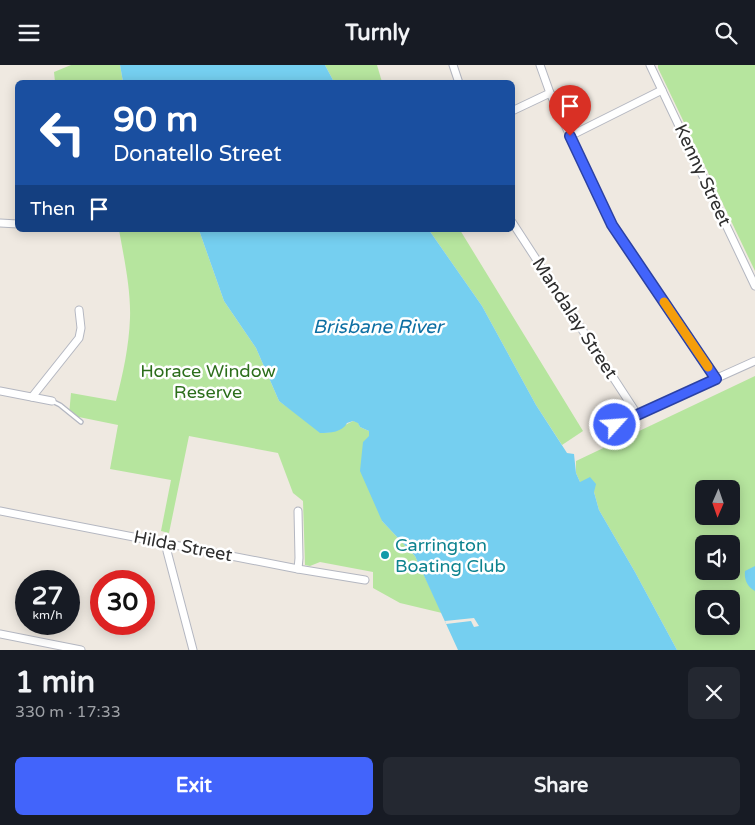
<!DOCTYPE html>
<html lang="en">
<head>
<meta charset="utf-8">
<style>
  :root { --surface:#171b24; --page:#242831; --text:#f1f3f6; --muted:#9ea1a6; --accent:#4264fb }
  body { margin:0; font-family:"Varela Round",sans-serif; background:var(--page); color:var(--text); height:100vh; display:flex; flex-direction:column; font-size:19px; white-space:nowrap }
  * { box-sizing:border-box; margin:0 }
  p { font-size:16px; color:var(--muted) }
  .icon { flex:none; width:28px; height:28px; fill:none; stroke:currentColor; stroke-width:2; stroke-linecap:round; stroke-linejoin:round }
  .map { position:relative; height:585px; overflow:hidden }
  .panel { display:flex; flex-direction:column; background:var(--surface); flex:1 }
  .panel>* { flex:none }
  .banner { position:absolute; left:15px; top:15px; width:500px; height:152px; border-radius:8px; box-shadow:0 2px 12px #0003; background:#1a4fa0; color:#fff; overflow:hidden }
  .needle { width:32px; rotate:182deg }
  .controls { position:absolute; left:695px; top:415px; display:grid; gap:10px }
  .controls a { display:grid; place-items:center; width:45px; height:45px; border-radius:8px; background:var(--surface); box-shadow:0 2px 12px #0003; font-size:25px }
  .speed { position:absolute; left:15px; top:505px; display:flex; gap:10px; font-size:25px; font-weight:700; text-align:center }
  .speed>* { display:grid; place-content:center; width:65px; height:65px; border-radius:50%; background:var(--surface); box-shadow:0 2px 12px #0003; line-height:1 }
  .speed small { font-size:12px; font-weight:400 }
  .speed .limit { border:8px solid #d22; background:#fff; color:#111 }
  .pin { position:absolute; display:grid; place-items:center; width:42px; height:42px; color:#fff; margin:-51px -21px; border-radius:50% 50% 50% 0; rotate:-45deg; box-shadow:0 0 5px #0007 }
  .pin .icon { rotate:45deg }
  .me { position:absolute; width:55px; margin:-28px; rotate:64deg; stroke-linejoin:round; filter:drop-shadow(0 0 4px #0008) }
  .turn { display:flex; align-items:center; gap:18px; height:105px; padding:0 15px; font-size:22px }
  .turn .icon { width:65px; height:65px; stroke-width:2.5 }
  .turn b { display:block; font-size:35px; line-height:42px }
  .then { display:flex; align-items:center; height:48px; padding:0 15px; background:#0003; gap:10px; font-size:19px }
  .round { display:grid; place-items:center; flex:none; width:52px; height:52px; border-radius:8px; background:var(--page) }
  .overview { display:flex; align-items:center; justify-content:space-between; height:85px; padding:0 15px }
  h1 { font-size:30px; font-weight:800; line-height:38px }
  .action { display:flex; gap:10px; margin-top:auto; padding:10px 15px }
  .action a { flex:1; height:58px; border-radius:8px; background:var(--accent); color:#fff; font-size:20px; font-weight:800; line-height:58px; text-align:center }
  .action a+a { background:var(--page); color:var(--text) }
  header { display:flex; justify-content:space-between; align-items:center; height:65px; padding:0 15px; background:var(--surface); font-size:22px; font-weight:800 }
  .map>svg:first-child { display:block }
  .green { fill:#b6e59e; fill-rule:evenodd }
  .water { fill:#75cff0 }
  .pier { fill:#efe9e1 }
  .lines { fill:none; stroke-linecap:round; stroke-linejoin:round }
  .service-casing { stroke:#b4b7c1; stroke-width:5.5 }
  .minor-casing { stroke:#b4b7c1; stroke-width:9 }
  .service { stroke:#fff; stroke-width:3 }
  .minor { stroke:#fff; stroke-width:7 }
  .route-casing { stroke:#2b41a3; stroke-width:12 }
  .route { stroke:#4264fb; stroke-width:9 }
  .slow { stroke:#f59e0b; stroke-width:9 }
  .culture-dot { fill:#0f9aa8; stroke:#fff; stroke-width:2 }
  .labels { text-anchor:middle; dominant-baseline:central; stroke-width:5; stroke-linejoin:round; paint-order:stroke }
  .street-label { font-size:18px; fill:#2e2e2e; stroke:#fff }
  .park-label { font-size:18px; fill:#2c6e1b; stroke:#fff }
  .culture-label { font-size:18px; fill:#0d838f; stroke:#fff; text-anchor:start }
  .water-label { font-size:19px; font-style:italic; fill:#0d6fa3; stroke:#fff }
</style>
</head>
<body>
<header><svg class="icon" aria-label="menu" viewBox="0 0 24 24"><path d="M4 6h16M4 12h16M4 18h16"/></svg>Turnly<svg class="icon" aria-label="search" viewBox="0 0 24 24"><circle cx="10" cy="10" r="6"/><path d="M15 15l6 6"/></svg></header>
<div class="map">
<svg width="755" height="585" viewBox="0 0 755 585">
  <rect width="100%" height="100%" fill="#efe9e1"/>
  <g class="green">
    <polygon points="71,0 120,0 123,17 55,17 54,7"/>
    <polygon points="325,0 377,0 382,17 334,17"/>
    <polygon points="658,0 755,0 755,206 658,3"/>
    <path d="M119,165H199L224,236L256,283L279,336L323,368L331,367L353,356L358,357L360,362L369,366L382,456L415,491L442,548L400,538L373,523V507L320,497L310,501L305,500L303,436L293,428L278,388L189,371L169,468L161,466L171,415L110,404L118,360L69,350L71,328L116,336C123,309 129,281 130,253C131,225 124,193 119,165Z"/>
    <polygon points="429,165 460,165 583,366 562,380 536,340 482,241"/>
    <path d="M755,311V585H677L635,507L599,445L594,427L580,417L576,408V396ZM704,424H731V451H704ZM704,479H731V506H704ZM704,534H731V561H704Z"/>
  </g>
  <g class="water">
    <polygon points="120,0 325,0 334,17 123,17"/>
    <path d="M199,165H429L482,241L536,340L567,388L574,389L576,408L580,417L590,412L596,419L594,427L599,445L635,507L677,585H458L415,491L382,456L360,406L363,377L369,371V366L360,362L358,358L353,356L347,358C343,367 330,368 320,368L279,336L256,283L224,236Z"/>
    <path d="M755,501V526C747,522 744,514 745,506Z"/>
  </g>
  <polygon class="pier" points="474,553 479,561 474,562 471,556 446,559 445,556"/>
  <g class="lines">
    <defs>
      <polyline id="service" points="52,336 60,340 81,357"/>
      <g id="minor">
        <polyline points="453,0 459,18"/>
        <polyline points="540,0 550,28 612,160 716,314"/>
        <polyline points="650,0 755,221"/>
        <polyline points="512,46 550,28"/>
        <polyline points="570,71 662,25"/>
        <polyline points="512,157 637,349"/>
        <polyline points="0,158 18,159"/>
        <polyline points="0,326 52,336"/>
        <polyline points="32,332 79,273 81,263 79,245"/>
        <polyline points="615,359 755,296"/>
        <polyline points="0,446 298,504 365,515"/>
        <polyline points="298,446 299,493 298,504"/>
        <polyline points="168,478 167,486 193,585"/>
        <polyline points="0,569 81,585"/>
      </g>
    </defs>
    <use href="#service" class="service-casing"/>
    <use href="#minor" class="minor-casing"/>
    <use href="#service" class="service"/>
    <use href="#minor" class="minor"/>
  </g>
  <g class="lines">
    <defs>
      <polyline id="route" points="570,71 612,160 716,314 615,360"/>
    </defs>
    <use href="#route" class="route-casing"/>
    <use href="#route" class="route"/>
    <polyline class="slow" points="664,237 708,302"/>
  </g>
  <circle class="culture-dot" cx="385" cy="490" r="5"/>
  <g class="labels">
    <g class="street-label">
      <text transform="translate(703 110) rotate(65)">Kenny Street</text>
      <text transform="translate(575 253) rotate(57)">Mandalay Street</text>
      <text transform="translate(183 481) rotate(11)">Hilda Street</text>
    </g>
    <g class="park-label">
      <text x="208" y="306">Horace Window<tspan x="208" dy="21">Reserve</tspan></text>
    </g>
    <g class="culture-label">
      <text x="395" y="480">Carrington<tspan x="395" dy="21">Boating Club</tspan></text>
    </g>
    <g class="water-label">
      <text x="378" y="262">Brisbane River</text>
    </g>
  </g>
</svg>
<div class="controls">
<a><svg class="needle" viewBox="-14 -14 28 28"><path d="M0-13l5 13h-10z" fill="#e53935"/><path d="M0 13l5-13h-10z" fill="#9ea1a6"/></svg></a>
<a><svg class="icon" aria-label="sound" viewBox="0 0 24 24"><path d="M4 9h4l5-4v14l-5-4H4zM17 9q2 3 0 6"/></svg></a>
<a><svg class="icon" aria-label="search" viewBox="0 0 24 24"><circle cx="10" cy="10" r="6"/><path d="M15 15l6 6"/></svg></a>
</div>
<div class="speed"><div>27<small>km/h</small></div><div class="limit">30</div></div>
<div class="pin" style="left:570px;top:71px;background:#d93025"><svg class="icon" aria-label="arrive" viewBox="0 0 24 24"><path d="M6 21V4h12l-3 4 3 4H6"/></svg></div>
<svg class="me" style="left:615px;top:360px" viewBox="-20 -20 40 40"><circle r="17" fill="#4264fb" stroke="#fff" stroke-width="3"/><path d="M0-11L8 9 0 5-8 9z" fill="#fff"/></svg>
<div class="banner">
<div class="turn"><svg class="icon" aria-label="left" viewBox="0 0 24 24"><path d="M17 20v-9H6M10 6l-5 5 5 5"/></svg><div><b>90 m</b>Donatello Street</div></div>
<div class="then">Then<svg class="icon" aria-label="arrive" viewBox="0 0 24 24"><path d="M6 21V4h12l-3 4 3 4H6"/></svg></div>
</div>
</div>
<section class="panel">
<div class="overview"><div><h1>1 min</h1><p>330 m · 17:33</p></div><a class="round"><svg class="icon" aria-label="close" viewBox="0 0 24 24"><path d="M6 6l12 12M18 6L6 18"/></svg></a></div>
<div class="action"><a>Exit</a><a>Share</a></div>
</section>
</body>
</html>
